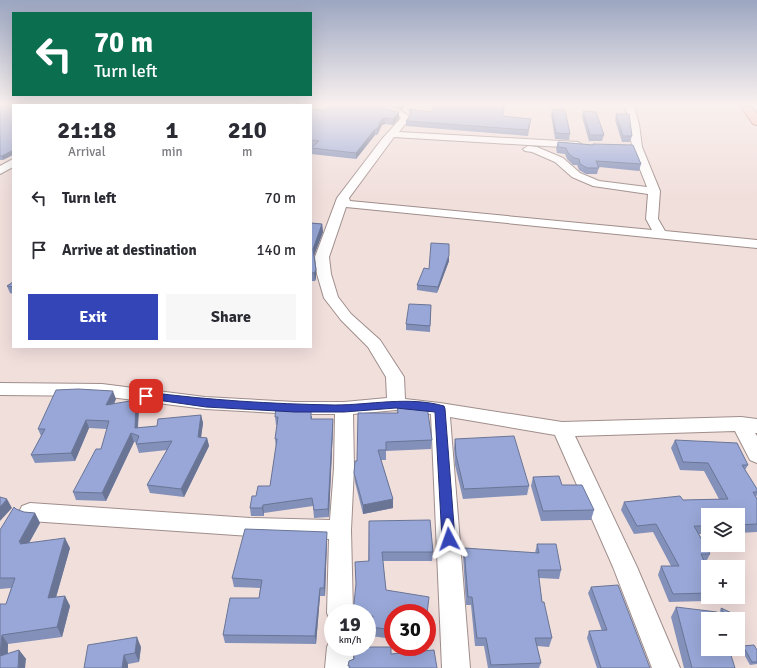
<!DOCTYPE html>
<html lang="en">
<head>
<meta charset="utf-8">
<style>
  :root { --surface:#fff; --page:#f7f7f7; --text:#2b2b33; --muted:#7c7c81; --accent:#3445b8 }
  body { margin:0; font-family:Signika,sans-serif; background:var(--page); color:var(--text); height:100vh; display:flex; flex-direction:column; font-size:15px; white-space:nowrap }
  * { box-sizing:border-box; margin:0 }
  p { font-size:13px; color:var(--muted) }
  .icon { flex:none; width:22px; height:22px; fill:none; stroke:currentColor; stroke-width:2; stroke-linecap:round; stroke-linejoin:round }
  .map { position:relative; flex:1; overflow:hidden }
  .drawer { position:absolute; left:12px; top:104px; width:300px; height:244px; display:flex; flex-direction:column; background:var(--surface); border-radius:0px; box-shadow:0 4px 16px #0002 }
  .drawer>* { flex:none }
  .banner { position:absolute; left:12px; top:12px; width:300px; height:84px; border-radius:0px; box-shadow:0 4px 16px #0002; background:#0b6e4f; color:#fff; overflow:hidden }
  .tools { position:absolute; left:701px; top:508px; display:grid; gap:8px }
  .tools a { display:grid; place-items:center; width:44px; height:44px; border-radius:0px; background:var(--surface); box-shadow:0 4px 16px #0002; font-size:20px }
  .speed { position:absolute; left:324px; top:604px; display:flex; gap:8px; font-size:20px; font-weight:700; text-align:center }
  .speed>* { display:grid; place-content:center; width:52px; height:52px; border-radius:50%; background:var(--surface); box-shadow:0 4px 16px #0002; line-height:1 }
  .speed small { font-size:10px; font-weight:400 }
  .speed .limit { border:6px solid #d22; background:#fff; color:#111 }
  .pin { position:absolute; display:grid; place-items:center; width:34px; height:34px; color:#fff; margin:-17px; border-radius:8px; box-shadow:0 2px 6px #0006 }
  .me { position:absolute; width:44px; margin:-22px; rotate:356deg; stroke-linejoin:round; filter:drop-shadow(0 0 3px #0008) }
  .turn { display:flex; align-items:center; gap:14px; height:84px; padding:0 16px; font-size:18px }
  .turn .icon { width:52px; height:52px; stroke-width:2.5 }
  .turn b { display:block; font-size:28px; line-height:34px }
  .eta { display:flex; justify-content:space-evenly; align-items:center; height:68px; text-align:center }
  .eta b { font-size:24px; font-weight:700; line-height:28px }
  .action { display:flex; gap:8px; margin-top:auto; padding:8px 16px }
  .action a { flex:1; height:46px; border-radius:0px; background:var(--accent); color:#fff; font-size:16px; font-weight:700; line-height:46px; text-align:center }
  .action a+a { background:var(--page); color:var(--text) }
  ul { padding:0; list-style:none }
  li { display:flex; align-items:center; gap:12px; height:52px; padding:0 16px }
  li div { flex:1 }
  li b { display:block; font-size:15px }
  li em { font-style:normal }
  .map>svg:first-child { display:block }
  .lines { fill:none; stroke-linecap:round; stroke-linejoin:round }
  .minor-casing { stroke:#9f8e8b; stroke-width:2 }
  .major-casing { stroke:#aa6a5e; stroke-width:2 }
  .minor { fill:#fff; fill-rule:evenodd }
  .major { fill:#fcc2b8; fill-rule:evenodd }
  .wall { fill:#8390b9 }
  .shaded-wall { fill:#6a7596 }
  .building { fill:#98a7d7; stroke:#6a7596 }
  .route { fill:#3445b8; stroke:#222d78 }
</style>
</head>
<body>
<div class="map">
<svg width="757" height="668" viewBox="0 0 757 668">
  <rect width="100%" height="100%" fill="#f1dfdc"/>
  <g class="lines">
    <defs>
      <g id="minor">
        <polygon points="0,104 16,105 13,105 13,109 0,108"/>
        <path d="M622,104H631L634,107L639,124L642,147L660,191L658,219L665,231L757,240V248L346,207L329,257L331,274L338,297L351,314L380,340L404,377L405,399L440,403L562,422L741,417L757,419V433H755L757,436V463L750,460L735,431L575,436L637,567L680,668H652L613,567L555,435L450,417L470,668H442L431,414L396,410L353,414L354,468L351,530L353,613H333V622H331L327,613L329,539L250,536L30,521L22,518L19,512L22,506L30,503L250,518L330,520L334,468L335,414H295L205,409L102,396L0,395V383L102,384L205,397L295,402H344L387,398L386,377L368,347L341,320L324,298L317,274L315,257L337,198L382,139L401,118L399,116L381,111L380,109L381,107L384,106C394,109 404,110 410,118L399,132L578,142L583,145L578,148L394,137L349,198L350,201L652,230L646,219L648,194L593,186L572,177L555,162L532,152L525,151L523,149L528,146L537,147L563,158L580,173L599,181L647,187C642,174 636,161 633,148C628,133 633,117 622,104Z"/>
        <polygon points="13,159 13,167 0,174 0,166"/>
        <polygon points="333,637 333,647 353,647 353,668 325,668 327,647 331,638"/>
      </g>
      <polygon id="major" points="739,104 749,104 757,114 757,125 753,124"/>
    </defs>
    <use href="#minor" class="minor-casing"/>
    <use href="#major" class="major-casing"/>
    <use href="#minor" class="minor"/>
    <use href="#major" class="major"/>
  </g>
  <g class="wall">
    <polygon points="12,104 70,104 13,105 3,160 0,160 0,106 12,107 14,104"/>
    <polygon points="329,104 406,104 402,110 384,105 380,106 399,118 393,125 385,124 382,125 377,135 375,135 356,159 311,154 311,147 312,146 311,146 311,112 324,110"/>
    <polygon points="505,104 503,116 531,119 528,136 406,126 406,121 410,116 409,114 409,109 432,112"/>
    <polygon points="552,109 570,134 569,140 555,139 551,115"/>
    <polygon points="583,111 604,135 602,141 589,141 582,117"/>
    <polygon points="616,114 632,136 630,142 622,142 615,120"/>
    <polygon points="558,142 592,145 593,144 641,164 639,171 599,167 597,174 586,174 579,170 577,165 573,165 567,159 565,154 557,153 556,148"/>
    <polygon points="311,223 322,224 323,232 314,255 316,278 315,281 311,281"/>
    <polygon points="449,261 437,293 417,290 417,285 429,269"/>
    <polygon points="13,282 13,294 10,293 7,286"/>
    <polygon points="431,305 430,332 406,330 406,324"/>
    <polygon points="116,399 114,404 139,408 138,428 157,426 201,415 203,423 201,437 207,438 209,446 184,497 150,493 147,485 167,450 139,453 136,444 137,443 134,442 106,501 76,500 73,492 101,449 107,429 89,428 75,461 35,463 31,455 41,436 38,429"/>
    <polygon points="397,405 432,440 431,449 386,451 386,460 381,460 393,499 393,508 363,514 355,482 354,473 357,461 397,413"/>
    <polygon points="312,416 312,419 333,419 333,427 329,517 314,518 313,506 264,513 264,516 251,516 250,508 256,496 270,486 276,447 275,439 277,425 276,425 275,417"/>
    <polygon points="455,439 529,486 527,495 463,499 455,465 454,448"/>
    <polygon points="675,440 748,465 745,470 757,489 757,495 756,497 757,499 757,532 738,533 738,515 708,515 708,534 699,534 710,554 706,562 704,562 708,570 708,597 706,601 669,602 658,575 661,566 671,566 653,532 634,534 621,510 624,502 719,499 704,471 680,470 671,448"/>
    <polygon points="533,477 562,485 594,510 591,520 541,521 531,486"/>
    <polygon points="16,509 24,512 35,513 40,523 29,543 70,548 56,597 65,596 70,606 62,637 8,644 8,654 19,650 26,659 0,668 0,604 6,604 11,588 0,589 0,530"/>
    <polygon points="369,521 433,552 432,561 383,561 386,590 393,613 393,639 371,636 372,624 367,624"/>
    <polygon points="327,540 325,596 320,596 316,644 225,643 223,635 259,598 260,588 234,587 232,578"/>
    <polygon points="537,544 561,570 559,579 539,578 542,602 552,638 549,647 537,646 541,663 539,668 488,668 484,646 475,646 471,605 466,605 463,556 464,548 535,553"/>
    <polygon points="591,587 650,668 597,668 587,638 589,631 602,631 588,593"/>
    <polygon points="676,607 708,649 735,668 684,668 671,617"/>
    <polygon points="721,608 736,615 741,619 743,624 742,628 740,631 738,632 738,619 724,619 720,611"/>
    <polygon points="743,646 757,650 757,664 750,665 741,649"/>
    <polygon points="141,647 139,662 128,664 128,668 84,668"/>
  </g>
  <g class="shaded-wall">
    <polygon points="379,104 384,104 384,105 380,106"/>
    <polygon points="403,104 406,104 402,110 403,105"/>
    <polygon points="399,112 399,118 393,125 393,119"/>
    <polygon points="385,118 385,124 382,125 377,135 377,129 382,119"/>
    <polygon points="375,129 375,135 356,159 356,153"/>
    <polygon points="13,150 13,155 3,160 2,156"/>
    <polygon points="322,224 323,232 314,256 313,249"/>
    <polygon points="449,255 449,261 437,293 438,287"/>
    <polygon points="316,270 316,278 315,281 314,273"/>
    <polygon points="113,391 116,399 109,413 106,405"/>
    <polygon points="136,400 139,408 137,436 135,428"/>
    <polygon points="201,415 203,423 200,445 198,437"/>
    <polygon points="333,419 333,427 329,517 328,509"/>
    <polygon points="86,420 89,428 75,461 71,453"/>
    <polygon points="131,433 134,442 106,501 102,493"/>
    <polygon points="207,438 209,446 184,497 181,489"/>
    <polygon points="7,499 12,508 0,521 0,507"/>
    <polygon points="393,499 393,508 363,514 363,505"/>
    <polygon points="263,505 264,513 264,516 262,508"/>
    <polygon points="35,513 40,523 25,550 19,542"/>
    <polygon points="327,532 327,540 325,596 324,588"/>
    <polygon points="65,538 70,548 53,608 48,598"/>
    <polygon points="320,588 320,596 316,644 315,636"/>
    <polygon points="65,596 70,606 62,637 57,627"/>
    <polygon points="2,635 8,644 7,666 0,656"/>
    <polygon points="137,637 141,647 139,662 135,653"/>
    <polygon points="19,650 26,659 25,668 18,668"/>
    <polygon points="124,655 128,664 128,668 122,668"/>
  </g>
  <g class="building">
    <polygon points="14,104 67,104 66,105 13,105 13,150 2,156 0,156 0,106 12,107"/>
    <polygon points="329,104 379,104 381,107 399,112 393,119 385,118 382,119 377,129 375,129 356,153 311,148 319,141 311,140 311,112 314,109 324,110"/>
    <polygon points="436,104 505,104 502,116 531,119 528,130 406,121 412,113 409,109 432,112"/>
    <polygon points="552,109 565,110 570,134 556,133"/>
    <polygon points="583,111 596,112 604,135 590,135"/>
    <polygon points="616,114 629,114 632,136 623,136"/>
    <polygon points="558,142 593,145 593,144 633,145 641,164 596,161 599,168 587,168 580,164 579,159 574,158 568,153 566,148 558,147"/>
    <polygon points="311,223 322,224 313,249 316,270 314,273 311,273"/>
    <polygon points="431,243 449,244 449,255 438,287 417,285 424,268 429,269"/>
    <polygon points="13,282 13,287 7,286"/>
    <polygon points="409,304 431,305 430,326 406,324"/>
    <polygon points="78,389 113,391 106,405 136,400 135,428 157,426 158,419 201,415 198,437 207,438 181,489 147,485 172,441 136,444 139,436 131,433 102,493 73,492 96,449 101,449 109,421 86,420 71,453 31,455 45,429 38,429 56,390"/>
    <polygon points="397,405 427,406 432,440 386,442 386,450 378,450 393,499 363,505 354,473 355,461 357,461 358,413 398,413"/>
    <polygon points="276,407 311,408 311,419 333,419 328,509 314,510 312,498 263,505 262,508 250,508 252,496 256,496 258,486 270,486 277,439 275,439 278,417 275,417"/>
    <polygon points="514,436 529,486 464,489 456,455 455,439"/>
    <polygon points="675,440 737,443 748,465 742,465 757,489 757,492 753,492 757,499 757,524 738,525 738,515 708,515 708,526 694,526 710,554 701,554 708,570 708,580 706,581 708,586 708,593 673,594 661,566 679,566 656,524 637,526 624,502 680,496 683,500 728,499 708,463 683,462"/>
    <polygon points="559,476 562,485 582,485 594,510 543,511 533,477"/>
    <polygon points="0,497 7,499 0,507"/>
    <polygon points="14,507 16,509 24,512 35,513 19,542 21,542 20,544 65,538 48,598 65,596 57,627 2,635 0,654 0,604 6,604 15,578 0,578 0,530"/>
    <polygon points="430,520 433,552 382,552 386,590 429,597 427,614 427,613 393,613 393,630 371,627 373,616 367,615 367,613 353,613 356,584 355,562 369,561 369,521"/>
    <polygon points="245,529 327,532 324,588 320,588 315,636 223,635 230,598 259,598 262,580 232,578"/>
    <polygon points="537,544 556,544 561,570 538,570 542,602 544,602 552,638 535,638 541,663 491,665 486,638 477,638 472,597 468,597 464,548 539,553"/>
    <polygon points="618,585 650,668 601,668 589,631 607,630 591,587"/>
    <polygon points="676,607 717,612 719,619 708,619 708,649 729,649 735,668 692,668"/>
    <polygon points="721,608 736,615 741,619 743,624 742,628 738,630 738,619 728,619"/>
    <polygon points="137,637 135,653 124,655 122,668 84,668 88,645"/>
    <polygon points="754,645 757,650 757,662 752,662 743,646"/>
    <polygon points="354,647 391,647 391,654 434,650 437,668 349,668 350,666 348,666 349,661 354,659"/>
    <polygon points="19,650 18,668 0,668 0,656"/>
  </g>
  <linearGradient id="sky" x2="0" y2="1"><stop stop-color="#9ca6c1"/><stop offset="0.53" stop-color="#f9f1ef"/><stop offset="1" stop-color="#f9f1ef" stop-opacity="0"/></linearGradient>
  <rect width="757" height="197" fill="url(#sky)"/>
  <path class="route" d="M146,392C209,400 271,404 335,405C370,405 409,396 444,406L445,409L455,539L453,543L449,544L444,543L442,539L435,412L396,408L344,412H295L206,407L143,398L141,396Z"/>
</svg>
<div class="tools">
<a><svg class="icon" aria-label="layers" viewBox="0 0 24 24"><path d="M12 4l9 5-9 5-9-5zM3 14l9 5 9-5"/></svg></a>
<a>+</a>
<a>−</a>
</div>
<div class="speed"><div>19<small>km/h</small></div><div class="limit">30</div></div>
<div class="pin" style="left:146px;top:396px;background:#d93025"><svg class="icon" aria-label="arrive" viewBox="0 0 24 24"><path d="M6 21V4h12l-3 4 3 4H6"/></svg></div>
<svg class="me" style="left:449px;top:539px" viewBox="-20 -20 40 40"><path d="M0-17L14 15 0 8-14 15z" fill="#3445b8" stroke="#fff" stroke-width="4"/></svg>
<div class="banner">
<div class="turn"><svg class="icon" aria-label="left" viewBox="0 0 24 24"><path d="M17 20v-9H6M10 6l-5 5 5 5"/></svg><div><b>70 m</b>Turn left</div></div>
</div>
<section class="drawer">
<div class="eta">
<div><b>21:18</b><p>Arrival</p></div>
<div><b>1</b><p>min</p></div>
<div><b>210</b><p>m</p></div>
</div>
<ul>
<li><svg class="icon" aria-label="left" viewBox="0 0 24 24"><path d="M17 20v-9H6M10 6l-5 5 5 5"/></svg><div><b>Turn left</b></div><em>70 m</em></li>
<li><svg class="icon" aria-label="arrive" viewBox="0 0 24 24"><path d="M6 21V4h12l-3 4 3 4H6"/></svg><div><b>Arrive at destination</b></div><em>140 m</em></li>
</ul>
<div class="action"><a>Exit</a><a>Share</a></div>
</section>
</div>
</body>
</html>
